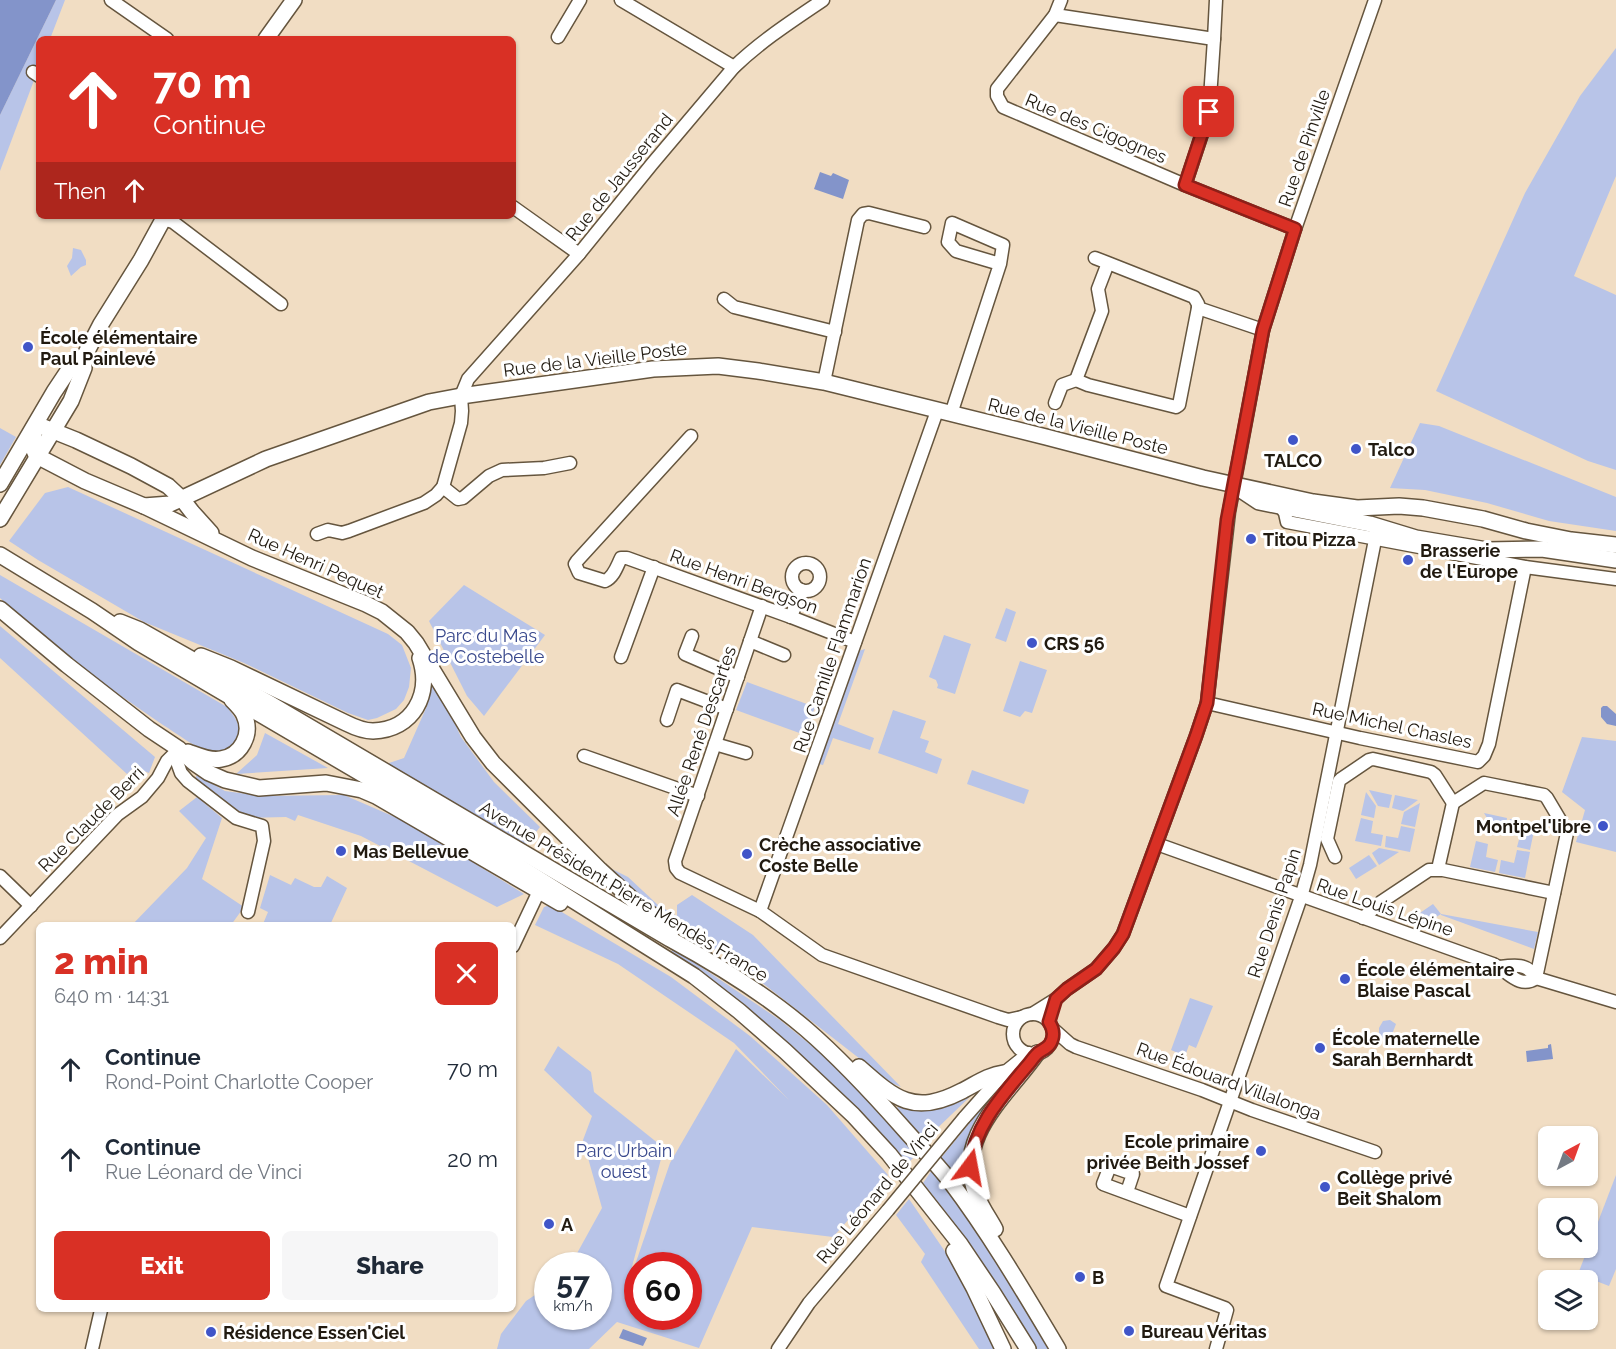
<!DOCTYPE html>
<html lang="en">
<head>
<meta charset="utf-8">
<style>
  :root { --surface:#fff; --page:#f6f6f7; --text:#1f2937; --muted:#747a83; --accent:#d93025 }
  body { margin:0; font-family:Raleway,sans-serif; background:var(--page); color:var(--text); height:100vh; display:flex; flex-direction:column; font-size:22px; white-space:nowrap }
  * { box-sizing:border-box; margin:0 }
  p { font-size:20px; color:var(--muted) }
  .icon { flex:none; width:33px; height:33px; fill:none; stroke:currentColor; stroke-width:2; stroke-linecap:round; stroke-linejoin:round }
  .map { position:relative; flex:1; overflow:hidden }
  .panel { position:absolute; left:36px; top:922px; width:480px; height:390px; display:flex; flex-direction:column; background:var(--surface); border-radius:9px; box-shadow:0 2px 4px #0004 }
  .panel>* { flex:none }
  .banner { position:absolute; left:36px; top:36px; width:480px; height:183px; border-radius:9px; box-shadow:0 2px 4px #0004; background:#d93025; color:#fff; overflow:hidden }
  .needle { width:39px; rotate:41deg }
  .controls { position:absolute; left:1538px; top:1126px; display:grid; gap:12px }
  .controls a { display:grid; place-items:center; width:60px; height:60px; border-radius:9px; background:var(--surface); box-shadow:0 2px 4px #0004; font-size:30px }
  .speed { position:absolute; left:534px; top:1252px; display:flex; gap:12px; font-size:30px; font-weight:700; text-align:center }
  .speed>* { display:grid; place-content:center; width:78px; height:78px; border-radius:50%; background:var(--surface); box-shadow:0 2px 4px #0004; line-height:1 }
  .speed small { font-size:15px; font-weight:400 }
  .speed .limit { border:9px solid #d22; background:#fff; color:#111 }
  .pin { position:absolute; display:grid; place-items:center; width:51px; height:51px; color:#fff; margin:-26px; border-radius:12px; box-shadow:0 3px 9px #0006 }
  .me { position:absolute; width:66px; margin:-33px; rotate:13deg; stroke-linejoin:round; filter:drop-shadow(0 0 4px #0008) }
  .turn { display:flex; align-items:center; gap:21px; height:126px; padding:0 18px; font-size:27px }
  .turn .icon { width:78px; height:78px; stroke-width:2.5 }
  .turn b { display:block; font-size:42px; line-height:51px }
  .then { display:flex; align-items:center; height:57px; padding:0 18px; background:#0003; gap:12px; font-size:22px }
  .round { display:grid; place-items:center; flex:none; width:63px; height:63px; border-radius:9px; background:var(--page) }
  .head { display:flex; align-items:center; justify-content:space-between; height:102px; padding:0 18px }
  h1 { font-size:36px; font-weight:800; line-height:45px; color:var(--accent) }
  .cta { display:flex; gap:12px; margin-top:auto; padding:12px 18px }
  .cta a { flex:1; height:69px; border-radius:9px; background:var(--accent); color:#fff; font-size:24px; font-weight:800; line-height:69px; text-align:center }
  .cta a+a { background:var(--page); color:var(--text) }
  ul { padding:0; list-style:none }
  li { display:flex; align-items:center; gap:18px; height:90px; padding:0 18px }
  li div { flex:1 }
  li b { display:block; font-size:22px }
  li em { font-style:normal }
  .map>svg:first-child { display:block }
  .green { fill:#b8c4e8; fill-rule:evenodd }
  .water { fill:#8394ca }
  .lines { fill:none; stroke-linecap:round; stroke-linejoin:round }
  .minor-casing { stroke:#65553e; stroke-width:15 }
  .major-casing { stroke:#65553e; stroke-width:18 }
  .minor { stroke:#fff; stroke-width:12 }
  .major { stroke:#fff; stroke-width:15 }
  .minor-bridge-casing { stroke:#65553e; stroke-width:15; stroke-linecap:butt }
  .minor-bridge { stroke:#fff; stroke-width:12 }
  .route-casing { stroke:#8d1f18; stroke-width:15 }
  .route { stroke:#d93025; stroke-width:10 }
  .poi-dot { fill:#4055c8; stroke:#fff; stroke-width:2 }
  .labels { text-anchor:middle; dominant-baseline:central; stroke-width:6; stroke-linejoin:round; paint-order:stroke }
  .street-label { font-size:18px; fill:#211a10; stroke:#fff }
  .poi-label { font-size:18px; font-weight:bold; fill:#211a10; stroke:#fff; text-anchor:start }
  .park-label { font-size:18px; fill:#38488c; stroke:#fff }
</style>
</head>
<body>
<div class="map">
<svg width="1616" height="1349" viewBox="0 0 1616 1349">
  <rect width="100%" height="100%" fill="#f1ddc3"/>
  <g class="green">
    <polygon points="56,0 65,0 50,39 39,39 39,67 0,171 0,115"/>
    <polygon points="1616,48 1616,176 1574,276 1616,295 1616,470 1588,461 1436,391 1525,193 1580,96"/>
    <polygon points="73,248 81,250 86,260 86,265 81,267 71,276 67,266 72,258"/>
    <polygon points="1420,423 1439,426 1616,497 1616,531 1549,521 1487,503 1425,490 1390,488"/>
    <polygon points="0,428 16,437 0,465"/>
    <polygon points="68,487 388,634 402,645 411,668 409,687 404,700 396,709 377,718 368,720 348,713 244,663 144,622 38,560 9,541 45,493"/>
    <path d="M0,575L227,707C237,720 243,726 236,744C228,749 221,754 211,752C198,750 175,732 163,725C106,686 50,646 0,598Z"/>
    <polygon points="464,585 545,635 484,716 467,696 429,621"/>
    <polygon points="1006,608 1016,612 1006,642 995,638"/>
    <polygon points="0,626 155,757 149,773 134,767 127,774 0,658"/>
    <polygon points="944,635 971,644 955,694 937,688 938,685 936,680 929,677"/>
    <polygon points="865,649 838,724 874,738 870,750 833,738 823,765 819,764 859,651"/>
    <polygon points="1020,661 1047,670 1032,713 1025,711 1020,717 1003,711"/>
    <polygon points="429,668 461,737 494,782 540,827 525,846 386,764 404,758 427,706"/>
    <polygon points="747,682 815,707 805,735 736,710"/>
    <polygon points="893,710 926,721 920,738 929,741 925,752 942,759 937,774 878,753"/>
    <polygon points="265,733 328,768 236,774 257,755"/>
    <polygon points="1582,737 1616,741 1616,852 1576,842 1585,810 1562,792"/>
    <polygon points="972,770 1029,790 1024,804 967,784"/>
    <polygon points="197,775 225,791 261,796 344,795 411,824 524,894 497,907 361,836 298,815 295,821 286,817 249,818 194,780"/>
    <polygon points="1369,790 1392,795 1389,808 1378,806"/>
    <polygon points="1366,792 1376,806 1374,818 1361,815"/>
    <polygon points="1395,795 1418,800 1403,811 1392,808"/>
    <polygon points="197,797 222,818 202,879 244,907 231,925 131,926 187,868 206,838 179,811"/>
    <polygon points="1420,803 1415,827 1401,824 1404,812"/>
    <polygon points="1484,813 1507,818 1505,831 1493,828"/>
    <polygon points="1361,818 1373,821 1371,833 1383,835 1381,846 1355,841"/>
    <polygon points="1510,819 1533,823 1518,834 1507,832"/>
    <polygon points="1401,826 1415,829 1410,852 1385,847 1386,836 1398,838"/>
    <polygon points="1535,826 1530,850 1517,847 1520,836"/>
    <polygon points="1476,841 1488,844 1486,857 1498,860 1495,872 1470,867"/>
    <polygon points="1379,848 1399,852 1379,865 1372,853"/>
    <polygon points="1517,850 1530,852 1525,878 1499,873 1501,860 1514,863"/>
    <polygon points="1369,855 1377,866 1356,879 1349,868"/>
    <polygon points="610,868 628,877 658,905 677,916 677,905 692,895 753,935 901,1087 891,1083 734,961 675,926 618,878"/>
    <polygon points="270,875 291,885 295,878 314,887 321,887 327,876 347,888 330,925 265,926 263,924 268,912 260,908"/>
    <polygon points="1433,904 1441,914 1538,932 1534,949 1441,915 1441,914 1430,921 1428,920 1423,923 1417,921 1414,917"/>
    <path d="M550,905L671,977L750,1036L827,1105L888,1175L833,1237L752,1227L699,1348L617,1322L589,1349H497L501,1334L526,1301L547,1287L548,1317H598V1266H570L602,1208L583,1140L592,1116L544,1070L558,1046L591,1072L594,1092L664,1148L623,1300L670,1163L736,1049L789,1100L734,1043L618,964L535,925L544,907ZM638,1266H688V1317H638Z"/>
    <path d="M673,948L780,1020L833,1063L917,1154L907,1164C886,1142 866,1118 844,1096C791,1044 733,994 671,952Z"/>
    <polygon points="1190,998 1213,1006 1196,1048 1189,1045 1185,1056 1171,1050"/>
    <polygon points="1390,1020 1396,1024 1391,1037 1384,1040 1379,1035 1379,1028 1383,1021"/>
    <path d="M999,1087C987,1114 959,1140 963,1172C964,1179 967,1187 969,1194L941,1158Z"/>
    <polygon points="977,1090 925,1140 897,1108 901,1104"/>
    <polygon points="932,1170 968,1216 1015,1290 1049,1349 1036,1349 1000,1288 952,1220 923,1183"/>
    <polygon points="1616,1175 1616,1269 1609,1286 1578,1274"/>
    <polygon points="909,1199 957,1269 996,1349 979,1349 921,1262 925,1254 896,1215"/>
  </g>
  <g class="water">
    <polygon points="0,0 56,0 0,115"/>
    <polygon points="820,172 831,176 833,173 849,180 843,199 814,189"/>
    <polygon points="1607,706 1616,714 1616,726 1607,724 1601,717 1601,708 1603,706"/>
    <polygon points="1551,1044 1553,1059 1527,1062 1526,1051 1548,1048 1548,1045"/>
    <polygon points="623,1329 647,1338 643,1346 619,1338"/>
  </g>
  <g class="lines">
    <defs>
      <g id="minor">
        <polyline points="111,0 167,39"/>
        <polyline points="621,0 734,67"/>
        <polyline points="1061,0 1055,15 997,89 997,96 1003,107 1185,185 1295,229"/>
        <polyline points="1055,15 1214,39 1209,113 1185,185"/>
        <polyline points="558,37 580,0"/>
        <polyline points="1214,39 1216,0"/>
        <polyline points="33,72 39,76"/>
        <polyline points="513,207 579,254"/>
        <polyline points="163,219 173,222 281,304"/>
        <polyline points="1095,258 1108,263 1194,297 1198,304 1198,308 1179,405 1176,407 1088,385 1076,380 1102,311 1098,289 1108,263"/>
        <polyline points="724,299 734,307 835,332"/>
        <polyline points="1198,308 1263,330"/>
        <polyline points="824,382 858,220 863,214 869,213 924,227"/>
        <polyline points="1055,403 1062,385 1076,380"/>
        <polyline points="951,414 1000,264 1003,245 952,223 948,242 956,251 1000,264"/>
        <path d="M691,436L577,561L575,564L579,573L605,581C614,577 617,566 621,558H627L791,617L855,642"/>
        <polyline points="443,487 458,499 463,498 489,476 502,470 544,468 570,463"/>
        <polyline points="1281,507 1285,513 1287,522 1525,567 1616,579"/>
        <path d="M317,534L328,530L342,533L349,531L424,503L436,495L443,487L461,423L462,411L461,396L468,379L579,254L652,164L734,67C761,41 792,21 823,0"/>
        <circle cx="806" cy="577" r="14"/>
        <polyline points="762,606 675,861 676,868 680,873 760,911 822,955 998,1017 1008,1020 1022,1017"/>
        <polyline points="791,617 801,590"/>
        <polyline points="692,636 685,654 738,677"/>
        <polyline points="750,641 784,655"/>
        <polyline points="621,657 654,567"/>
        <polyline points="1207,703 1360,738 1478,762 1484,756 1489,744 1525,567"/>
        <polyline points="667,720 677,690 727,709"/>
        <polyline points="715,744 746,753"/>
        <polyline points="179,749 177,762 181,773 188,781 236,818 262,826 264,841 248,912"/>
        <polyline points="584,756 698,796"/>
        <polyline points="1453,803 1484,783 1544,795 1547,798 1566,830 1567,833 1536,978"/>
        <path d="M1157,844L1493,964C1507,970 1519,990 1536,978"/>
        <polyline points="1335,857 1327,839 1339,781 1341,779 1369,760 1373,759 1431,772 1435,775 1453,803"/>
        <polyline points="1438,869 1453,803"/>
        <polyline points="0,876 31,906"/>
        <polyline points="760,911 937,411"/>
        <polyline points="1363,918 1381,902 1429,870 1443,870 1554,893"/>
        <polyline points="0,938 117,815 142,797 158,778 167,761 179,749"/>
        <polyline points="513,946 539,891"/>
        <path d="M1500,967C1514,965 1528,963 1536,978L1616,1002"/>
        <polyline points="1032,1014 1056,999 1067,989 1096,969 1114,948 1123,934 1196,736 1207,703 1229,512 1263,330 1295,229 1375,0"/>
        <circle cx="1033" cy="1034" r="20"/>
        <polyline points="1052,1028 1070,1044 1076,1047 1202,1090 1252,1110 1375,1152"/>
        <polyline points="964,1118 1004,1073 1029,1053"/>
        <polyline points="1127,1192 1133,1174 1110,1166 1103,1184 1190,1216"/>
        <polyline points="92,1349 101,1310"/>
        <polyline points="778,1349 809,1303 888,1210"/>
        <polyline points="1216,1349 1227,1310 1225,1308 1166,1286 1301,897 1310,865 1375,540"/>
      </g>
      <g id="major">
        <polyline points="266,39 294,0"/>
        <path d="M36,424C34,436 30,447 37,456L85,481L144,506L252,558L366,604L382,612L407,632L416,643L473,737L493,763L600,870L636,903L672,930"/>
        <polyline points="36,424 76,440 131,466 168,486 182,499 192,512 211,533"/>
        <polyline points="0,484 54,392 72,365 83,358 85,355 101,324 141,260 165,216"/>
        <polyline points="1241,490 1259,502 1370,524 1416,538 1487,550 1542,549 1616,560"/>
        <polyline points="144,506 170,504 266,459 429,402 461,396 653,369 718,366 758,371 824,382 1046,437 1203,478 1313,502 1357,508 1399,506 1423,508 1483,519 1526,531 1571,540 1616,545"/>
        <polyline points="0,519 71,401 84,368 83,358"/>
        <polyline points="0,555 92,611 139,643 512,862 694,976 739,1011 785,1051 853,1115 889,1154 960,1244 993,1293 1028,1349"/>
        <polyline points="0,609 67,665 149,729 179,749 193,762 209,773 225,780 259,788 326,783 362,790 376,796 560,903"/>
        <path d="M120,622L140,630L269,703L670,939C718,965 765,994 806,1029C842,1060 874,1095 905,1130C920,1147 936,1163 950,1181C990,1234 1024,1292 1058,1349"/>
        <path d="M201,656L231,668L346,723C354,727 363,731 373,731C413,730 432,694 420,658"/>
        <path d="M188,752C199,756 210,761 221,759C241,756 253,734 244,715C242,710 237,705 232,700"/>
        <path d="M859,1067C895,1099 914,1116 962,1091C976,1084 988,1075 1004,1073"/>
        <path d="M995,1229C989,1218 981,1207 977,1196C952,1138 1007,1096 1037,1053"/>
        <polyline points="954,1251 974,1288 1003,1349"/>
      </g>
    </defs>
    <use href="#minor" class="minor-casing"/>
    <use href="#major" class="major-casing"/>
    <use href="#minor" class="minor"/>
    <use href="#major" class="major"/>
    <defs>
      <polyline id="minor-bridge" points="888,1210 964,1118"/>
    </defs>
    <use href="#minor-bridge" class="minor-bridge-casing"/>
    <use href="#minor-bridge" class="minor-bridge"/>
  </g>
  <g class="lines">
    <defs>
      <path id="route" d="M970,1167C974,1126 1002,1096 1027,1066C1030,1063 1033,1058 1036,1055C1040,1050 1046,1050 1050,1044C1055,1036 1053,1028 1049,1022L1056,999L1067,989L1096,969L1114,948L1123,934L1196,736L1207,703L1227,520L1263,330L1295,229L1185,185L1209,112"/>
    </defs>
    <use href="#route" class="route-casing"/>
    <use href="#route" class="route"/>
  </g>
  <g class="poi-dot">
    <circle cx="28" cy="347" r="6"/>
    <circle cx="1293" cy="440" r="6"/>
    <circle cx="1356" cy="449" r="6"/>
    <circle cx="1251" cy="539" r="6"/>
    <circle cx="1408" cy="560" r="6"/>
    <circle cx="1032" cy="643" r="6"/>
    <circle cx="1603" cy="826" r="6"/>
    <circle cx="341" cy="851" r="6"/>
    <circle cx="747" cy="854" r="6"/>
    <circle cx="1345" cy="979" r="6"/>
    <circle cx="1320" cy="1048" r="6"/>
    <circle cx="1261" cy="1151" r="6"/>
    <circle cx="1325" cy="1187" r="6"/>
    <circle cx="549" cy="1224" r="6"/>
    <circle cx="1080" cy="1277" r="6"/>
    <circle cx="1129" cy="1331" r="6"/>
    <circle cx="211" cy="1332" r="6"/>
  </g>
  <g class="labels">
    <g class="street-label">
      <text transform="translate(1096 128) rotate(23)">Rue des Cigognes</text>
      <text transform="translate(1304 148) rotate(-71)">Rue de Pinville</text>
      <text transform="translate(619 177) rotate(-51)">Rue de Jausserand</text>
      <text transform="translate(595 359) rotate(-7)">Rue de la Vieille Poste</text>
      <text transform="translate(1078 426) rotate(14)">Rue de la Vieille Poste</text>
      <text transform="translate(316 563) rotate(24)">Rue Henri Pequet</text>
      <text transform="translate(744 581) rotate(20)">Rue Henri Bergson</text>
      <text transform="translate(832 655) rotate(-71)">Rue Camille Flammarion</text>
      <text transform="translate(1392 725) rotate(12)">Rue Michel Chasles</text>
      <text transform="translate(701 731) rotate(-71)">Allée René Descartes</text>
      <text transform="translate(91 819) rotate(-45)">Rue Claude Berri</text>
      <text transform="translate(624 891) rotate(31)">Avenue Président Pierre Mendès France</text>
      <text transform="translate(1385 907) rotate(19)">Rue Louis Lépine</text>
      <text transform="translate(1274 913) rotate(-72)">Rue Denis Papin</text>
      <text transform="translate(1229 1081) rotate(20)">Rue Édouard Villalonga</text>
      <text transform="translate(877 1193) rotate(-50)">Rue Léonard de Vinci</text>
    </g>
    <g class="poi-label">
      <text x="40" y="337">École élémentaire<tspan x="40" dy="21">Paul Painlevé</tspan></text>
      <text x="1368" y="449">Talco</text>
      <text x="1293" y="460" text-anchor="middle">TALCO</text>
      <text x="1263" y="539">Titou Pizza</text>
      <text x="1420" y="550">Brasserie<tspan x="1420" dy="21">de l'Europe</tspan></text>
      <text x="1044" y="643">CRS 56</text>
      <text x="1591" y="826" text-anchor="end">Montpel'libre</text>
      <text x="759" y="844">Crèche associative<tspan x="759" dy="21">Coste Belle</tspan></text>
      <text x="353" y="851">Mas Bellevue</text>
      <text x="1357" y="969">École élémentaire<tspan x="1357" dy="21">Blaise Pascal</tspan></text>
      <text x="1332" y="1038">École maternelle<tspan x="1332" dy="21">Sarah Bernhardt</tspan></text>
      <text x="1249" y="1141" text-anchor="end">Ecole primaire<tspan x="1249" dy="21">privée Beith Jossef</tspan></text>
      <text x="1337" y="1177">Collège privé<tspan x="1337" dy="21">Beit Shalom</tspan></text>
      <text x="561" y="1224">A</text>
      <text x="1092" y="1277">B</text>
      <text x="1141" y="1331">Bureau Véritas</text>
      <text x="223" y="1332">Résidence Essen'Ciel</text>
    </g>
    <g class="park-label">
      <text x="486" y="635">Parc du Mas<tspan x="486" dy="21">de Costebelle</tspan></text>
      <text x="624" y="1150">Parc Urbain<tspan x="624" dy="21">ouest</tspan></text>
    </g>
  </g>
</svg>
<div class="controls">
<a><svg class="needle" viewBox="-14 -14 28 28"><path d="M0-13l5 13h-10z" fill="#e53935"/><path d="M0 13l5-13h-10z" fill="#747a83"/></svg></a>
<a><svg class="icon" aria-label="search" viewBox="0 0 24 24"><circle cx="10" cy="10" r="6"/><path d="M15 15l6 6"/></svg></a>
<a><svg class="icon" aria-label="layers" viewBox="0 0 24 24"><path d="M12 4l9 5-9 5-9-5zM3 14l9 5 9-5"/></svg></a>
</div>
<div class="speed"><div>57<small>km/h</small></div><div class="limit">60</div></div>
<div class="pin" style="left:1209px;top:112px;background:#d93025"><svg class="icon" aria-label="arrive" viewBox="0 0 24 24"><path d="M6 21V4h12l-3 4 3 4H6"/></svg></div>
<svg class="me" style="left:970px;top:1167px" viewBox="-20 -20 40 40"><path d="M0-17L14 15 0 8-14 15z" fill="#d93025" stroke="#fff" stroke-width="4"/></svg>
<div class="banner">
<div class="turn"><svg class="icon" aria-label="ahead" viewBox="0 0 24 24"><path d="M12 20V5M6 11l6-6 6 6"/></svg><div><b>70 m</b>Continue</div></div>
<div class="then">Then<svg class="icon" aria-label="ahead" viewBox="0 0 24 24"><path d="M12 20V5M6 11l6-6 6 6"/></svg></div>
</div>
<section class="panel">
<div class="head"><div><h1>2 min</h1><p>640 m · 14:31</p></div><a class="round" style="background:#d93025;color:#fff"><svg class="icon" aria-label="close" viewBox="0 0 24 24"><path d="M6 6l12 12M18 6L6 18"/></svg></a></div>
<ul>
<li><svg class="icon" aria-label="ahead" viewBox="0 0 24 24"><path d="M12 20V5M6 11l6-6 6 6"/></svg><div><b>Continue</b><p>Rond-Point Charlotte Cooper</p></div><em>70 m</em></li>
<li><svg class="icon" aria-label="ahead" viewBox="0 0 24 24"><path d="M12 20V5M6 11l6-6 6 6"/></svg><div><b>Continue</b><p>Rue Léonard de Vinci</p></div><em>20 m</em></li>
</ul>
<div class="cta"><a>Exit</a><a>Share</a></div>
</section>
</div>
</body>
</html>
